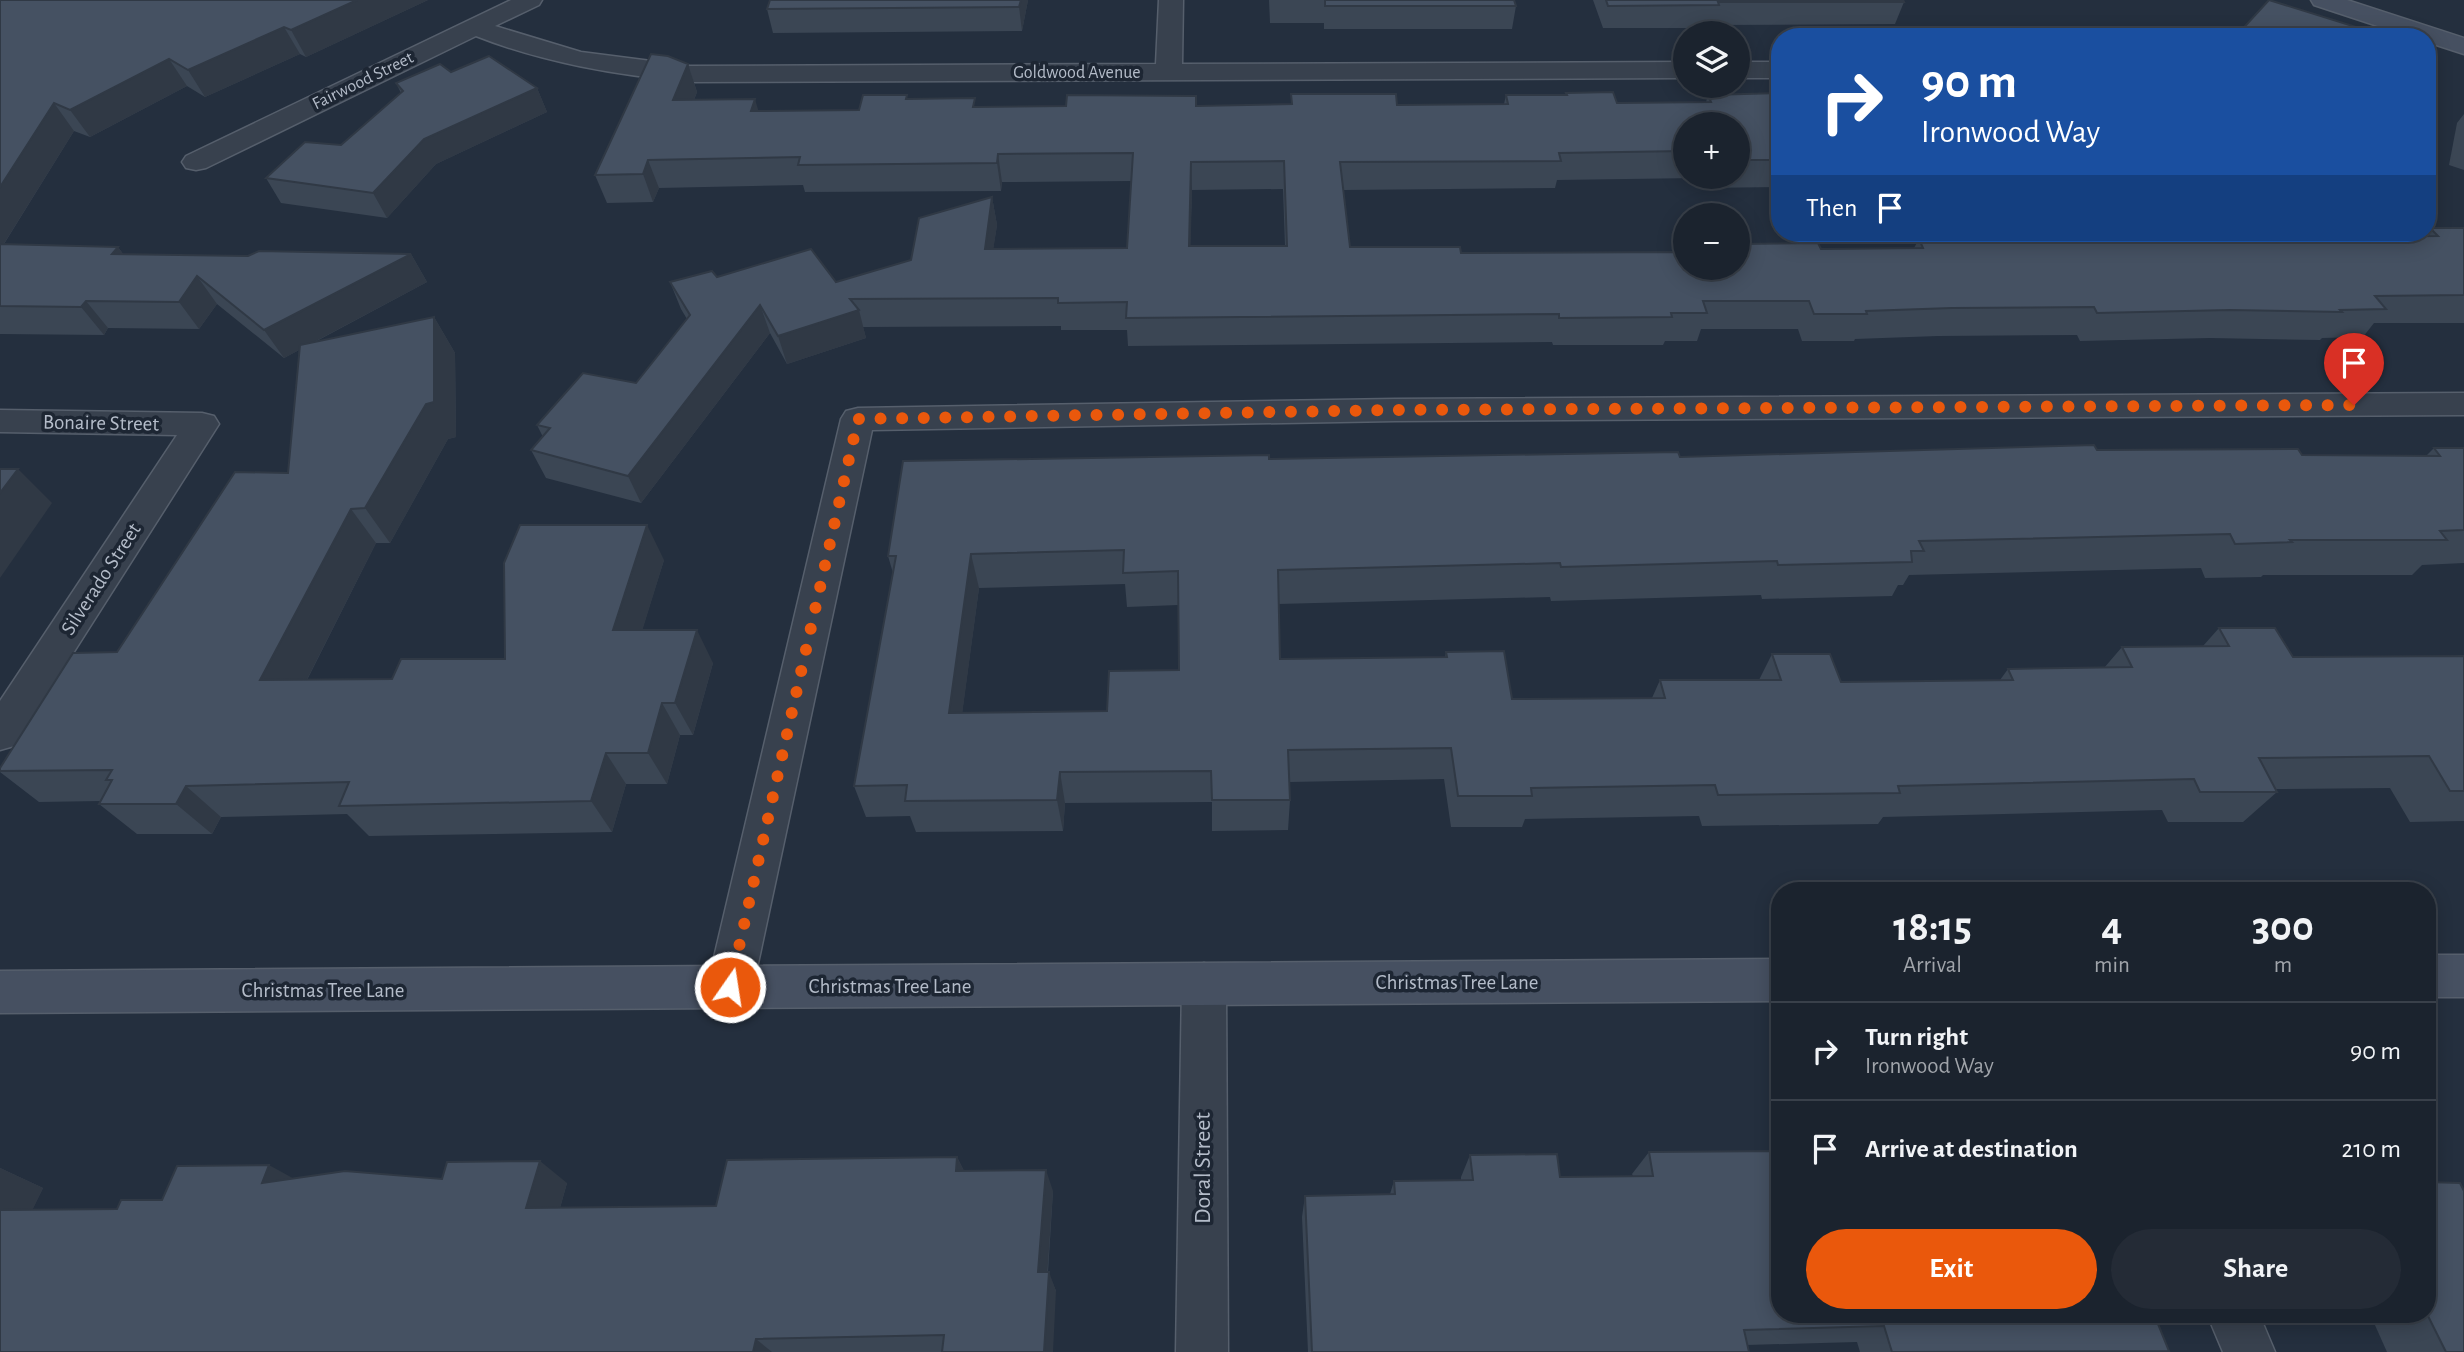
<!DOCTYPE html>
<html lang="en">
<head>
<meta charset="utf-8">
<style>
  :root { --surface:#1b232e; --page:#242b36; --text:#f1f3f6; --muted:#a0a4aa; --line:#39404a; --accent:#ea580c }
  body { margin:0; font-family:"Alegreya Sans",sans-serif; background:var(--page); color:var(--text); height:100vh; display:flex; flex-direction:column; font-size:26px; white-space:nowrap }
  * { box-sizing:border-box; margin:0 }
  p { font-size:23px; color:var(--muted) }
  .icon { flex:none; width:38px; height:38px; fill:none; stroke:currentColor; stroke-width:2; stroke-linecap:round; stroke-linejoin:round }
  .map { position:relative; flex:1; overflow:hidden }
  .sheet { position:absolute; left:1771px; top:882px; width:665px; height:441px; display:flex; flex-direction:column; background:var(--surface); border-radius:28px; box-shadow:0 4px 18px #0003,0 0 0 2px var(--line) }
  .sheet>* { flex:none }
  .hud { position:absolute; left:1771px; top:28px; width:665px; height:214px; border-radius:28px; box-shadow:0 4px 18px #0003,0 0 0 2px var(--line); background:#1a4fa0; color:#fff; overflow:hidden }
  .buttons { position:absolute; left:1673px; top:21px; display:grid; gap:14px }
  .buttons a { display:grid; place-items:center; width:77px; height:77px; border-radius:50%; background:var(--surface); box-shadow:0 4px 18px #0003,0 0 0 2px var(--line); font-size:35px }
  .pin { position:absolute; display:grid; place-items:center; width:60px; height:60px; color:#fff; margin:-72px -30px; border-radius:50% 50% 50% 0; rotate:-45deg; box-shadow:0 0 7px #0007 }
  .pin .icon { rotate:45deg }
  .me { position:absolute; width:77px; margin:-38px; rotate:13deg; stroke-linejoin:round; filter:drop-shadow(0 0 5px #0008) }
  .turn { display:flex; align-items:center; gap:24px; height:147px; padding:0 35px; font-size:32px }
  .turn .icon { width:91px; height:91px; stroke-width:2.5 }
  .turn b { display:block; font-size:49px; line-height:60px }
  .then { display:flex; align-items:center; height:66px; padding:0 35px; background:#0003; gap:14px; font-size:26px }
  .eta { display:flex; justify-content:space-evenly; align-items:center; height:119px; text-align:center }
  .eta b { font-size:42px; font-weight:700; line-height:49px }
  .primary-button { display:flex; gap:14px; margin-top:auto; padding:14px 35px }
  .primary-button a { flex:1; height:80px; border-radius:42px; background:var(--accent); color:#fff; font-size:28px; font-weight:700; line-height:80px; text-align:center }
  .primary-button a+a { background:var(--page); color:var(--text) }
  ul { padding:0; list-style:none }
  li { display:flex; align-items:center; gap:21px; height:98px; padding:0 35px; border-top:2px solid var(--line) }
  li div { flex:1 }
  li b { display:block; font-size:26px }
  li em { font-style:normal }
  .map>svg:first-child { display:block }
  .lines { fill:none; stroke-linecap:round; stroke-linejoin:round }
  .street-casing { stroke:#565f6c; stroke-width:3 }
  .secondary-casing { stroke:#565f6c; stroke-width:3 }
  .street { fill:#38414e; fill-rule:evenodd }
  .secondary { fill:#465061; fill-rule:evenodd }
  .wall { fill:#3b4654; fill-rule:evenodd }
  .shaded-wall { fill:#303945 }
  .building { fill:#455162; stroke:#303945; stroke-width:2; fill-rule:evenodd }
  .route { stroke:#ea580c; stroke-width:12; stroke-dasharray:0 21.6 }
  .labels { text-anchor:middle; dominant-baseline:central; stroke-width:7; stroke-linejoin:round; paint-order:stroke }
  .far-street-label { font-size:18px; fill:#b4bcc9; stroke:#1d2633 }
  .street-label { font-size:21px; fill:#b4bcc9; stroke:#1d2633 }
  .near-street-label { font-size:24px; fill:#b4bcc9; stroke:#1d2633 }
</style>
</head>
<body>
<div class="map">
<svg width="2464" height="1352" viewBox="0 0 2464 1352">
  <rect width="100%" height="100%" fill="#242f3e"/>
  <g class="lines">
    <defs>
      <g id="street">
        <path d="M511,0H542L539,5L495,26L581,52L690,66L1156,64L1159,0H1183L1182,64L1685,62V78L690,82C617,75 544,63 476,36L206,168L196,170L186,168L182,162L186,156Z"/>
        <rect x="1738" y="62" width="42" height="16"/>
        <polygon points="2464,393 2464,415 1395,421 872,430 753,987 746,1002 730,1008 714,1002 707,987 841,419 846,411 858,408 1395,399"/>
        <polygon points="0,410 202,413 214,416 219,424 14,746 0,750 0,701 177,435 0,432"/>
        <polygon points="1204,963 1220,969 1226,984 1228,1352 1176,1352 1182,984 1188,969"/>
        <polygon points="2207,1314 2259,1314 2275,1352 2223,1352"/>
      </g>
      <g id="secondary">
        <polygon points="2311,0 2347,0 2464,38 2464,54 2427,42 2427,37 2411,37 2314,5"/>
        <rect x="2427" y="955" width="37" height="42"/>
        <polygon points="1780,959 1780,1001 0,1013 0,971"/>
      </g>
    </defs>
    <use href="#street" class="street-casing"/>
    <use href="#secondary" class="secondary-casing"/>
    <use href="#street" class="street"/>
    <use href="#secondary" class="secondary"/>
  </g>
  <g class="wall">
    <polygon points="0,0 428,0 306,57 300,54 205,97 187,86 90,137 74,131 4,244 118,247 123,254 248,256 411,254 427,282 313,343 434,317 455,353 456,437 448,439 390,543 376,543 307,680 392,679 505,659 664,560 642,630 713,663 693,735 680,735 667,784 626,784 612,832 369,836 347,814 221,817 212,834 137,834 99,804 101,801 39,802 0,772 0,768 117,652 288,473 299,350 284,358 217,304 199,329 108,328 104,335 0,334"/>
    <polygon points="1028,0 1022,31 773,33 767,9"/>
    <polygon points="1269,0 1514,0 1516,6 1512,29 1324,29 1324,23 1270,23"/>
    <polygon points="1593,0 1903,0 1904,2 1895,24 1713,25 1713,28 1603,28"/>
    <path d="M688,64L697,92L694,100L759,111L859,110L908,99L977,107L1196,106L1291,104V94L1397,105L1504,104L1506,95H1565L1566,93L1617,103L1706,102L1708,95L1780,93V187L1701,188L1697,178L1557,180L1555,188L1343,190L1350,247L1461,253L1685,252L1914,248L1919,239L1946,238L1943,233H2315L2319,237L2424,236L2430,228H2464V323H2374L2363,337L2322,338L2320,340L2210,338L2080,341L2077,335L1938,336L1855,339L1854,341H1802L1798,329H1701L1697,341H1665L1663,345H1553L1552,342L1128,346L1127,330H1061V326L863,327L866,338L787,364L770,333L641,503L546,478L531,450L543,437L537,425L636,383L687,319L681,309L670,282L717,277L836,282L911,260L992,197L997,225L993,249L1127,248L1131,181L1002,182L1001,191L805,192L803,185L659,188L653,202L607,203L595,175ZM1685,124H1738V177H1685ZM1283,189L1285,246H1190L1192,190Z"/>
    <polygon points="451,72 537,88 547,112 436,164 387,218 281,203 266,178 341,145 401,93 396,83"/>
    <polygon points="2464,114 2464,170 2449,165 2457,123"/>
    <path d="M2434,448H2464V563L2422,565L2412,575H2263L2261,577L2205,578L2201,568L1909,575L1903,585H1898L1892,596L1762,599L1761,595L1551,601L1550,597L1278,604L1280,659L1445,657L1446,652L1512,699L1652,698L1660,680H1759L1772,654L1841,682L2000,680L2008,669L2104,668L2122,647L2203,646L2219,628L2293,657L2464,656V821L2410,822L2390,788L2276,789L2277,792L2243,822H2168L2162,810L1883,817L1878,824L1702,826L1699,816L1525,819L1522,827H1451L1444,779L1290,782V800L1288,830L1212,831V802L1065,803L1063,831L916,832L910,816L866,817L854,786L893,573L888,556L1269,459L1680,457L2097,450L2302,455L2426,456ZM1125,584L1127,607L1178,605L1179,670L1107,711L962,713L979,588Z"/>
    <polygon points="1649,1152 2169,1351 2166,1352 1860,1352 1857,1342 1747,1345 1749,1352 1308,1352 1302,1217 1305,1196 1390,1194 1394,1181 1461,1180 1461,1177 1470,1155 1560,1177 1633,1176 1632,1174"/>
    <polygon points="957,1157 964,1171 1053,1191 1048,1272 1056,1291 942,1352 0,1352 0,1168 43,1188 32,1210 117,1209 162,1200 294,1178 442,1179 567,1183 560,1208 716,1206"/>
    <polygon points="2370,1314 2427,1314 2464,1352 2387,1352"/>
  </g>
  <g class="shaded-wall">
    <polygon points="357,0 428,0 306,57 291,30"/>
    <polygon points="1021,0 1028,0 1022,31 1019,7"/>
    <polygon points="284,27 300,54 205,97 188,70"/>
    <polygon points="169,59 187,86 90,137 70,110"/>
    <polygon points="688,64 697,92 683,127 673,100"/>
    <polygon points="537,88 547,112 436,164 387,218 373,193 424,139"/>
    <polygon points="755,99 763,127 751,111"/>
    <polygon points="54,103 74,131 0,250 0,187"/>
    <polygon points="998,154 1002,182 1001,191 997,163"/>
    <polygon points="648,160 659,188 653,202 643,174"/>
    <polygon points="1191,162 1192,190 1190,274 1189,246"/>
    <polygon points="992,197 997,225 989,277 985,249"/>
    <polygon points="118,247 139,275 112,254"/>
    <polygon points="411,254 427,282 284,358 264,330"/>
    <polygon points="197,276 217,304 199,329 179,302"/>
    <polygon points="86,301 108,328 104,335 81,307"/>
    <polygon points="760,305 770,333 641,503 628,476"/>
    <polygon points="859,310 866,338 787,364 778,336"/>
    <polygon points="434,317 455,353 456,437 448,439 390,543 365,508"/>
    <polygon points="18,469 52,503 0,578 0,493"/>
    <polygon points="351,509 376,543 290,713 260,680"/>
    <polygon points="647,525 664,560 632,664 613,630"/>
    <polygon points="971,554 979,588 958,745 949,713"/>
    <polygon points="697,630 713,663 693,735 675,703"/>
    <polygon points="662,703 680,735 667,784 648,753"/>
    <polygon points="606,753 626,784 612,832 591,801"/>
    <polygon points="1060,772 1065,803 1063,831 1057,800"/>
    <polygon points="186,786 221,817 212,834 176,804"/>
    <polygon points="957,1157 968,1179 956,1171"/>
    <polygon points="540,1161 567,1183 554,1229 526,1208"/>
    <polygon points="269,1165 307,1186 262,1183"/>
    <polygon points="0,1168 43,1188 22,1231 0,1222"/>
    <polygon points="1046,1170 1053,1191 1046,1291 1038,1272"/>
    <polygon points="1049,1272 1056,1291 1053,1352 1044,1352"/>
    <polygon points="756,1339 772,1352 753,1352"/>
  </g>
  <g class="building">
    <polygon points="0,0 357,0 291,30 284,27 188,70 169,59 70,110 54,103 0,187"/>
    <polygon points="770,0 1021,0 1019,7 767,9"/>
    <polygon points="1325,0 1514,0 1516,6 1325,6"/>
    <polygon points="1606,0 1903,0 1904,2 1718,2 1719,5 1608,6"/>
    <polygon points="2269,0 2388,37 2239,37 2236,36"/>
    <path d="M651,54L668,56L688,64L673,100L755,99L751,111L859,110L863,95H907L906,99L975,98L973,107L1066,106L1067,95L1196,96V106L1292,104L1291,94H1396L1397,105L1508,104L1506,95H1567L1566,93L1613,92L1617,103L1711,102L1708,95L1780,93V160H1738V124H1685V151L1559,153L1561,161L1340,162L1350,247H1460L1461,253L1685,252V268H1738V244L1818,243L1821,249L1923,248L1919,239L1974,238L1971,233H2315L2319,237L2438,236L2430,228H2464V295L2375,296L2386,309L2340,310L2342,312L2230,310L2097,313L2094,307L1952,308L1866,311L1867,314H1814L1809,301H1703L1707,313H1671L1672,317L1559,318V314L1126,318L1127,302L1058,303V298L850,299L859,310L778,336L760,305L628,476L531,450L550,428L537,425L583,373L636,383L690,315L670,282L712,271L717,277L811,249L836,282L911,260L919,218L992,197L985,249L1127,248L1133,153L998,154L997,163L798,165L800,157L648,160L643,174L595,175ZM1284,161L1287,246H1189L1191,162Z"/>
    <polygon points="489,56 537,88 424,139 373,193 266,178 305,142 341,145 403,91 396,83 440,64 451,72"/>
    <polygon points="0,244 118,247 112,254 248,256 259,251 411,254 264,330 197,276 179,302 86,301 81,307 0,306"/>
    <polygon points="434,317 434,402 426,404 365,508 351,509 260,680 392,679 401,659 505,659 504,563 520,525 647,525 613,630 697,630 675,703 662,703 648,753 606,753 591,801 339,806 349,782 186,786 176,804 99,804 112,780 106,780 112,770 0,771 0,768 73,653 117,652 235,472 288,473 300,345"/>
    <path d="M2094,445L2097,450L2298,449L2302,455L2440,456L2434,448H2464V530L2440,531L2447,540H2290L2292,542L2235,544L2230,534L1919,541L1924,551H1911L1912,562L1778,565L1777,561L1561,567L1560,563L1278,570L1280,659L1447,657L1446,652L1504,651L1512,699L1665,698L1660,680H1781L1772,654H1830L1841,682L2013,680L2008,669L2132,667L2122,647L2229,646L2219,628H2275L2293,657L2464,656V791H2450L2429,756L2259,758L2277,792H2200L2194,779L1898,786L1900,793L1718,795L1715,785L1531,788L1532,796H1458L1451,748L1288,750L1290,800H1212L1211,771L1060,772L1057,800L905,801L907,785L854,786L896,556H888L903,461L1269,455V459L1678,452L1680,457ZM1124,550L1123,573L1178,571L1179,670L1109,671L1107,711L949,713L971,554Z"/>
    <polygon points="0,469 18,469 0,493"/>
    <polygon points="1780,1151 1780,1314 2154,1314 2169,1351 1892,1352 1884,1326 1744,1330 1749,1352 1312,1352 1305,1196 1395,1194 1394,1181 1473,1180 1470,1155 1557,1154 1560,1177 1653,1176 1649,1152"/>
    <polygon points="957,1157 956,1171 1046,1170 1038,1272 1049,1272 1044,1352 942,1352 944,1335 756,1339 753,1352 0,1352 0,1210 117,1209 121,1200 162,1200 177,1166 269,1165 262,1183 345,1171 442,1179 447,1162 540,1161 526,1208 716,1206 727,1160"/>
    <polygon points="2427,1182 2460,1183 2464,1191 2464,1352 2446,1352 2427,1314"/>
  </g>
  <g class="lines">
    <polyline class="route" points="730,987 858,419 1395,410 2354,405"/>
  </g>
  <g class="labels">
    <g class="far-street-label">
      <text x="1077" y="73">Goldwood Avenue</text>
      <text transform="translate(363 81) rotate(-26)">Fairwood Street</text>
    </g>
    <g class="street-label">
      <text transform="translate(101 423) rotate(1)">Bonaire Street</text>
      <text transform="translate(101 579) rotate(-57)">Silverado Street</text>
      <text x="1457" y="982">Christmas Tree Lane</text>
      <text x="890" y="986">Christmas Tree Lane</text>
      <text x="323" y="990">Christmas Tree Lane</text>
    </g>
    <g class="near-street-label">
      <text transform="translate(1203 1168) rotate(-90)">Doral Street</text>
    </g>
  </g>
</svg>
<div class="buttons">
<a><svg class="icon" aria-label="layers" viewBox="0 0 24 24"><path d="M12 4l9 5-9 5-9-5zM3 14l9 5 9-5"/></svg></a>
<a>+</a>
<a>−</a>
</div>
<div class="pin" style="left:2354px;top:405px;background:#d93025"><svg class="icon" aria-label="arrive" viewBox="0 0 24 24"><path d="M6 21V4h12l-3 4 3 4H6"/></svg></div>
<svg class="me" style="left:730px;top:987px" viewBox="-20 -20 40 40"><circle r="17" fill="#ea580c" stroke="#fff" stroke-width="3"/><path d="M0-11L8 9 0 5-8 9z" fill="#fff"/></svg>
<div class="hud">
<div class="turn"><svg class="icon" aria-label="right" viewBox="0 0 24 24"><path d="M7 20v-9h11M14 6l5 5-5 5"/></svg><div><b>90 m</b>Ironwood Way</div></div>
<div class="then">Then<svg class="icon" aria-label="arrive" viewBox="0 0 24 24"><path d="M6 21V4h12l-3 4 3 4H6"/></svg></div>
</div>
<section class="sheet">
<div class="eta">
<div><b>18:15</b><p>Arrival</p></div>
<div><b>4</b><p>min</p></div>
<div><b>300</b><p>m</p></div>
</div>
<ul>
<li><svg class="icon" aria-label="right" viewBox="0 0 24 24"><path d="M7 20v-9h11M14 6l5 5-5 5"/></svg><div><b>Turn right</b><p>Ironwood Way</p></div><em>90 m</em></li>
<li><svg class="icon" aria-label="arrive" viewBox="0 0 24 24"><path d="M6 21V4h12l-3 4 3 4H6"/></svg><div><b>Arrive at destination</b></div><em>210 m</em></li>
</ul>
<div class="primary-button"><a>Exit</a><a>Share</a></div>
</section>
</div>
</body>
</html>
